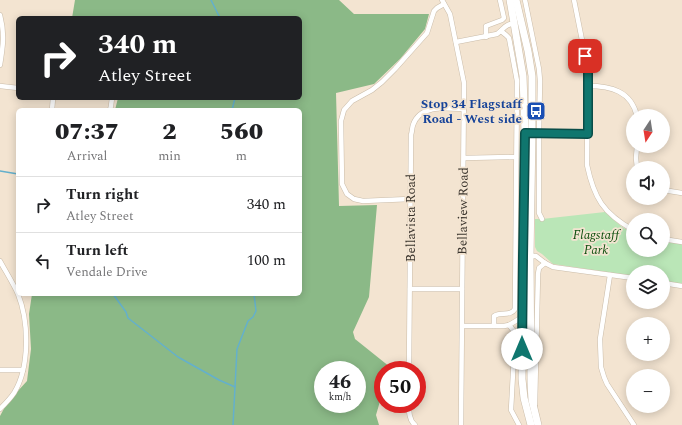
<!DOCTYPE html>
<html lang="en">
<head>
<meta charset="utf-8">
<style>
  :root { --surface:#fff; --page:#f6f6f6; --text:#202124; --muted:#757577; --line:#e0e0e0 }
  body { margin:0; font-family:Spectral,serif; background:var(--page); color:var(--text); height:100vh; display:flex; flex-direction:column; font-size:15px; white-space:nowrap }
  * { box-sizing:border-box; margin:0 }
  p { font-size:13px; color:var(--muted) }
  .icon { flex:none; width:22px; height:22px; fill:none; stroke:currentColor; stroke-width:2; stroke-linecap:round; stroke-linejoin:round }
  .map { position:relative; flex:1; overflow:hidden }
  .panel { position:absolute; left:16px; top:108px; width:286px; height:188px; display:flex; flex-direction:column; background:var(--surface); border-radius:6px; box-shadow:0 2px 10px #0003 }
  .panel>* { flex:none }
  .banner { position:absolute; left:16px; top:16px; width:286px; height:84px; border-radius:6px; box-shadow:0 2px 10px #0003; background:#202124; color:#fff; overflow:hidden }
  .needle { width:26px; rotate:192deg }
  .controls { position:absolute; left:626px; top:109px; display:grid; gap:8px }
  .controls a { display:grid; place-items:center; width:44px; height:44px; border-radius:50%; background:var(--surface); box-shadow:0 2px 10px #0003; font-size:20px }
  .speed { position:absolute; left:314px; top:361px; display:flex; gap:8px; font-size:20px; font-weight:700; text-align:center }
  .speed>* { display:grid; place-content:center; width:52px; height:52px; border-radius:50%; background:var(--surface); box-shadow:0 2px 10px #0003; line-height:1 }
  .speed small { font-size:10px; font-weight:400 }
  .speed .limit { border:6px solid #d22; background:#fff; color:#111 }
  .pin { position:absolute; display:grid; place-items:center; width:34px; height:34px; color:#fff; margin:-17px; border-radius:8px; box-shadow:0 2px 6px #0006 }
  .me { position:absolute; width:44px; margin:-22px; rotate:0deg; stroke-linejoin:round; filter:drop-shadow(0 0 3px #0008) }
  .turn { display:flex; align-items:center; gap:14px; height:84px; padding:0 16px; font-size:18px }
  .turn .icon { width:52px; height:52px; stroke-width:2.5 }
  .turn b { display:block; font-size:28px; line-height:34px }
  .eta { display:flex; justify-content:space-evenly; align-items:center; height:68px; text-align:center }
  .eta b { font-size:24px; font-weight:800; line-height:28px }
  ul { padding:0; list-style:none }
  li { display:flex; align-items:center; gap:12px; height:56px; padding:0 16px; border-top:1px solid var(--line) }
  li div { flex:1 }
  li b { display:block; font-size:15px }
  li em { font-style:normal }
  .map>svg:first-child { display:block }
  .green { fill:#bae6b7 }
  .forest { fill:#8bb987; fill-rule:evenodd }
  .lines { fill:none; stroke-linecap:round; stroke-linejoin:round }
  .stream { stroke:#64b0cc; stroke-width:1.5 }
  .minor-casing { stroke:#cabca9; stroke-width:5.5 }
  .secondary-casing { stroke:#cabca9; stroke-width:8 }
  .minor { stroke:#fff; stroke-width:4.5 }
  .secondary { stroke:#fff; stroke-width:7 }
  .route-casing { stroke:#0a4d48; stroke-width:10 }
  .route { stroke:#0f766e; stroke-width:7 }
  .labels { text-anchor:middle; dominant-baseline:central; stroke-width:3.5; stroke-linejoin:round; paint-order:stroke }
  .transit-label { font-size:13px; font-weight:bold; fill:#164399; stroke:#f3e4d1; text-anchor:end }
  .street-label { font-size:13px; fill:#3a342d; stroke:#f3e4d1 }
  .park-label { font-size:13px; font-style:italic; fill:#105110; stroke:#f3e4d1 }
</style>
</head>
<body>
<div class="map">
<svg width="682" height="425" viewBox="0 0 682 425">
  <rect width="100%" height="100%" fill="#f3e4d1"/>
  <polygon class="green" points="605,212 622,227 633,233 633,250 663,250 663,241 682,244 682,284 663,281 663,272 633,272 633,276 553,264 542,254 537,251 535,247 535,219 542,219"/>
  <path class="forest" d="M75,0H339L354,14H429L425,29L400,59L374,84L336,93L339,206L377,205L369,297L353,332L355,339L390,367L389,370H383V391L376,415L379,425H0V416L7,403L27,381L31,349L29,314L32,294H300V110H115L118,98H300V18H72ZM323,370H357V404H323Z"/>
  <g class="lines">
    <g class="stream">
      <polyline points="211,0 220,18"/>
      <polyline points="232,110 235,98"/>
      <polyline points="0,171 18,174"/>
      <polyline points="113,294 126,312 128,318 178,357 219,380 235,387 233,425"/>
      <polyline points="235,387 237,349 248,321 253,317 256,311 254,294"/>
    </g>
    <defs>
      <g id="minor">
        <polyline points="442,0 450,14 464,83 461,425"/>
        <polyline points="525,0 539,69 540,81 539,133 539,213 542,219"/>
        <path d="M574,0L588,70L587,165C594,198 603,213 633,230"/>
        <path d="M0,15C5,34 3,46 0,65"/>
        <polyline points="486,37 486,26 502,20 504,18 500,0"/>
        <path d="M456,42L497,34C505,28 504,25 515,23"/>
        <polyline points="0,86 18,88"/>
        <path d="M588,86C611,86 631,91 637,116"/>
        <polyline points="52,110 53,98"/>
        <polyline points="110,110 111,106 112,98"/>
        <polyline points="529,133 588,134"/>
        <polyline points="637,146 636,158 637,168"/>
        <polyline points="464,158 516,157"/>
        <polyline points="663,190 682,193"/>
        <polyline points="410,199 363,201 354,199 347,194 342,184 341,121 344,110 352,101 372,90 382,82 395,69 427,33 434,11 437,8 444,4"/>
        <polyline points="663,239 682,242"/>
        <polyline points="529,256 536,256 545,263 553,267 633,278"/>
        <path d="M0,261C6,272 13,283 18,294C29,322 30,367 14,393C10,399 5,404 0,409"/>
        <polyline points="610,275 600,339 601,367 604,377 607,384 634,425"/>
        <polyline points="663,283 682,286"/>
        <polyline points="410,289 462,289"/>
        <polyline points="509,325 513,330 515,337 511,410 519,425"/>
        <polyline points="463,326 504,326 509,325 519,319 530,318"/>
        <path d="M494,326V316C501,311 510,317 515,309L517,81L509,38L506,35L501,31"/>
        <polyline points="0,370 23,370"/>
        <path d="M409,370L411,135C412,132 412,128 413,125C420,104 447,108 464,109"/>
        <path d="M409,404C409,412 409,420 415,425"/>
        <polyline points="535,405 538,274 539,268 545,263"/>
      </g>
      <g id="secondary">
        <polyline points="510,0 514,23 523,76 525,133 523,256 522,379 524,398 531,425"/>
        <polyline points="516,0 528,51 532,76 532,133 530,256 531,383 532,400 538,425"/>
      </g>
    </defs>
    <use href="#minor" class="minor-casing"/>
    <use href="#secondary" class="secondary-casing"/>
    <use href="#minor" class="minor"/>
    <use href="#secondary" class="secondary"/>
  </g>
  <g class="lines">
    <defs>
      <polyline id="route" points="522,349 523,256 525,133 588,134 588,70 585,56"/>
    </defs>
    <use href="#route" class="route-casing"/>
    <use href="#route" class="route"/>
  </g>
  <defs>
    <symbol id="bus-square" viewBox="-11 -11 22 22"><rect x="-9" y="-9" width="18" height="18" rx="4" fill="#1a4fb4" stroke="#f3e4d1"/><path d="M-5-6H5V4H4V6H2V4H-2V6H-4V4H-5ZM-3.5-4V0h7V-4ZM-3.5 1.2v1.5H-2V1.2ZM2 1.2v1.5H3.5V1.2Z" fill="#fff"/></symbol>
  </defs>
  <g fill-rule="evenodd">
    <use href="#bus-square" x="525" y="100" width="22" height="22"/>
  </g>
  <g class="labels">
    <g class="transit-label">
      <text x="522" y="104">Stop 34 Flagstaff<tspan x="522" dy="15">Road - West side</tspan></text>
    </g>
    <g class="street-label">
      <text transform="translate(463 211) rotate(-89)">Bellaview Road</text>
      <text transform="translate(411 218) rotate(-90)">Bellavista Road</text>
    </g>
    <g class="park-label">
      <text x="596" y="235">Flagstaff<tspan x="596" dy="15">Park</tspan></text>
    </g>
  </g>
</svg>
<div class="controls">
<a><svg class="needle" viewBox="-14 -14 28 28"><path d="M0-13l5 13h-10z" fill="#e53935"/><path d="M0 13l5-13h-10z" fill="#757577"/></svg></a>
<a><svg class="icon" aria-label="sound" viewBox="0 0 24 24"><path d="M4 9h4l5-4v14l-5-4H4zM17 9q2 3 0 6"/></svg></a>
<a><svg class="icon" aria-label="search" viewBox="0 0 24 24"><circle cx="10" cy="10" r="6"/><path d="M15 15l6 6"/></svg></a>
<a><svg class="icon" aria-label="layers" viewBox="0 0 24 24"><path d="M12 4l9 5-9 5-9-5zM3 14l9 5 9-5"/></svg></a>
<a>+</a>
<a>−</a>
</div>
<div class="speed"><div>46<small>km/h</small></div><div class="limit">50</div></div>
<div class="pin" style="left:585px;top:56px;background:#d93025"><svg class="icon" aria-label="arrive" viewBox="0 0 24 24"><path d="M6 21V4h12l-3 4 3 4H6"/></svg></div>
<svg class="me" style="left:522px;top:349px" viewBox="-20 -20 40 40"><circle r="19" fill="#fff"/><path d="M0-13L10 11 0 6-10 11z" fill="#0f766e"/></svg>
<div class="banner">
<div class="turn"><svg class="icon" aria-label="right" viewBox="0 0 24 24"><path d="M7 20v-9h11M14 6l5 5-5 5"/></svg><div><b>340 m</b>Atley Street</div></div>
</div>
<section class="panel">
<div class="eta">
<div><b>07:37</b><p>Arrival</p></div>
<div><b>2</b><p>min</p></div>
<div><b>560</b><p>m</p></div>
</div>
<ul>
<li><svg class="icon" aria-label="right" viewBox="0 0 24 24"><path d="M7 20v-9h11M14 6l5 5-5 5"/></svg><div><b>Turn right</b><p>Atley Street</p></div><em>340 m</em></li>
<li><svg class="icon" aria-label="left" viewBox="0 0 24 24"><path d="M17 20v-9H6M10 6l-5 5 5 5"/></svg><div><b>Turn left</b><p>Vendale Drive</p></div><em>100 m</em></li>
</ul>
</section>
</div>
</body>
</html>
